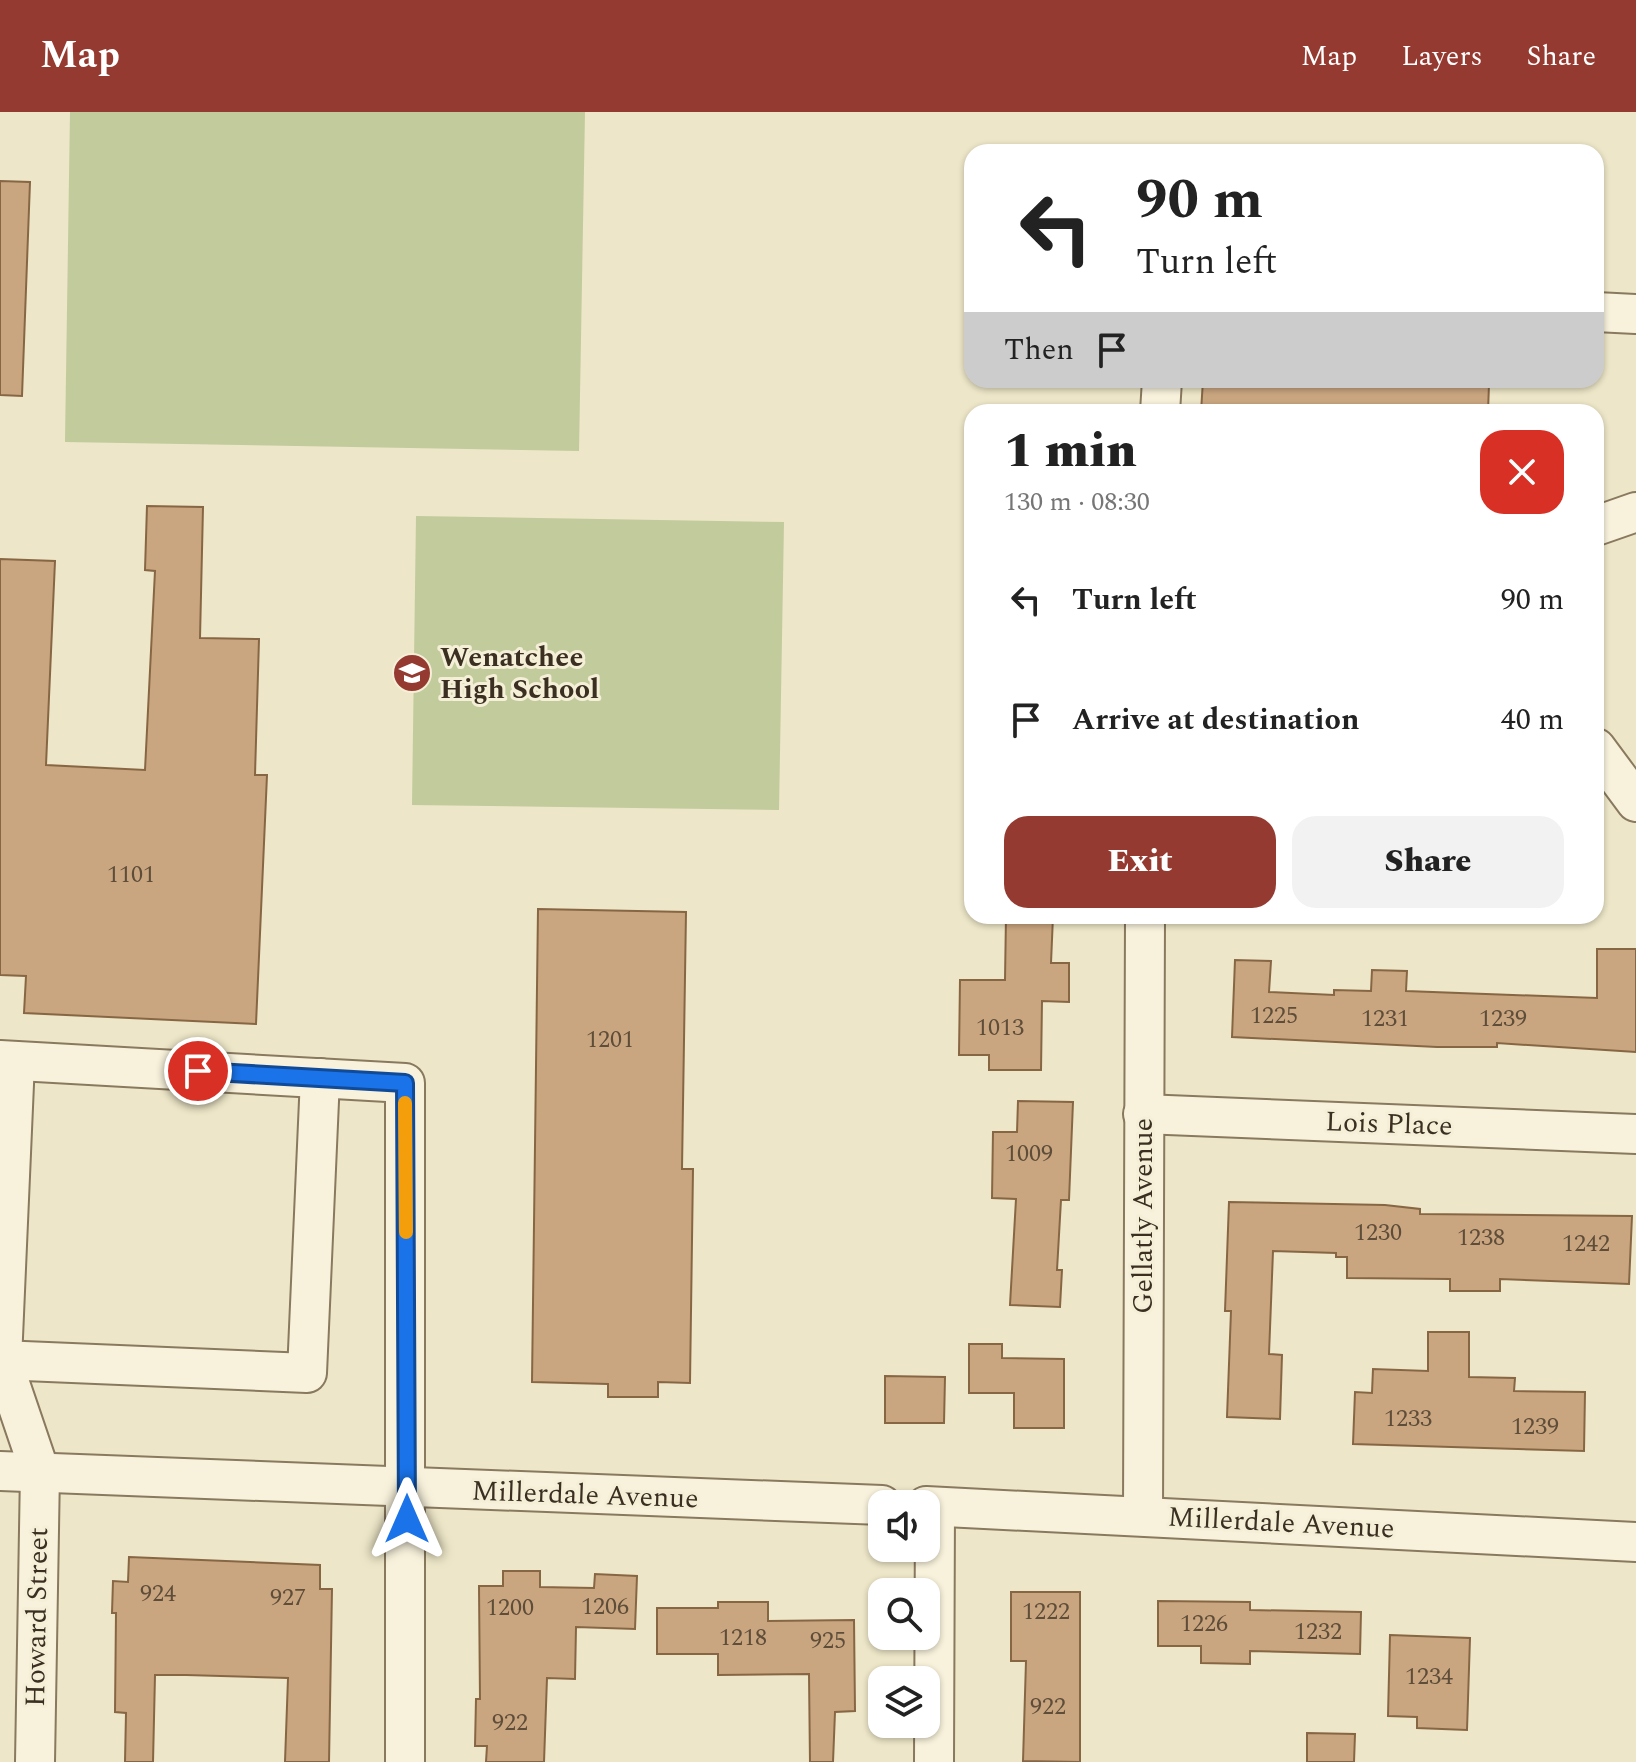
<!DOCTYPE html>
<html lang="en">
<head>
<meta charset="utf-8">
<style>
  :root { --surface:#fff; --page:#f2f2f2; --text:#222; --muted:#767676; --accent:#953a30 }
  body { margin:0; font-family:Spectral,serif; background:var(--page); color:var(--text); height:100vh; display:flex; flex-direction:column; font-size:30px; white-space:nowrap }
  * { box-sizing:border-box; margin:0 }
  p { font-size:26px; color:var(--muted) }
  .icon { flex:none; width:44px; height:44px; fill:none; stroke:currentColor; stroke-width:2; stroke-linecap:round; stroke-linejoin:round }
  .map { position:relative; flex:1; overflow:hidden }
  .panel { position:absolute; left:964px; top:292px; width:640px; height:520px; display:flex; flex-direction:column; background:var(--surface); border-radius:24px; box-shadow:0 2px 6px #0004 }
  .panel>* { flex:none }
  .guide { position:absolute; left:964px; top:32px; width:640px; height:244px; border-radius:24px; box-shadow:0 2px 6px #0004; background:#fff; color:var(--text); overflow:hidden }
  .buttons { position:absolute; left:868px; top:1378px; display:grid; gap:16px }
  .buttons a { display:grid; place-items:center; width:72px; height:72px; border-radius:16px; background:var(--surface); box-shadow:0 2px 6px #0004; font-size:40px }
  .pin { position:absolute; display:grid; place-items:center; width:68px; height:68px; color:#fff; margin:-34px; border:4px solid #fff; border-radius:50%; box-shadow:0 2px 8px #0007 }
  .me { position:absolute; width:88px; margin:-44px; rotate:0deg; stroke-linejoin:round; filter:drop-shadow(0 0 6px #0008) }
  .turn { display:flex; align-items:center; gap:28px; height:168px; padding:0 40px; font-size:36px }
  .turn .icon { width:104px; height:104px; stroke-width:2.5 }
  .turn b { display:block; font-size:56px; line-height:68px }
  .then { display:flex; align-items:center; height:76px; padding:0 40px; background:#0003; gap:16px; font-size:30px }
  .round { display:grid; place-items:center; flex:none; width:84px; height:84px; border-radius:24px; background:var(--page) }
  .overview { display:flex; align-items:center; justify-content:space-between; height:136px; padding:0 40px }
  h1 { font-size:48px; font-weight:800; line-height:60px }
  .primary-button { display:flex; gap:16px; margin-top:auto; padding:16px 40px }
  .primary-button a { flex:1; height:92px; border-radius:24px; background:var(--accent); color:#fff; font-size:32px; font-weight:800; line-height:92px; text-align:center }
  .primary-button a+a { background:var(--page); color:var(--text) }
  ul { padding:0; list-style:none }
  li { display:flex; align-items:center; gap:24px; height:120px; padding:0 40px }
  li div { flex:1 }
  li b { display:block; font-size:30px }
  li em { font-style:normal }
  header { display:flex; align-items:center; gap:48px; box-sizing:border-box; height:112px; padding:0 40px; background:var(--accent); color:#fff }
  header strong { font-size:38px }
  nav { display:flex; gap:44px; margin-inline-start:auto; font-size:28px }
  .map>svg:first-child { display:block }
  .green { fill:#c1cb9c }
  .building { fill:#caa680; stroke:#876644; stroke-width:2 }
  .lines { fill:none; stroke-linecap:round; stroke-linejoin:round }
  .minor-casing { stroke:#89795e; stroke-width:42 }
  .minor { stroke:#f8f2dc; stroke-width:38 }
  .route-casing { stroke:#114b97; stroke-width:20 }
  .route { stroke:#1a73e8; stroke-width:14 }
  .slow { stroke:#f59e0b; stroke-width:14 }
  .labels { text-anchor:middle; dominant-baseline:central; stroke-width:6; stroke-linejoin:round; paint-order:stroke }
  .number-label { font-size:24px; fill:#5e4d39 }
  .poi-label { font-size:28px; font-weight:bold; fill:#3a2f21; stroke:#f5efd8; text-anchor:start }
  .street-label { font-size:28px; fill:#3a2f21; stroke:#f5efd8 }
</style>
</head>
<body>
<header>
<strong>Map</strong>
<nav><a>Map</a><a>Layers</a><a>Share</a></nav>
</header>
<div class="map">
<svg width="1636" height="1650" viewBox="0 0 1636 1650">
  <rect width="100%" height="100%" fill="#ede6c8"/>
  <g class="green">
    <polygon points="70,0 585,0 579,339 65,330"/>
    <polygon points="416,404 784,410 779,698 412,693"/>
  </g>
  <g class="building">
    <polygon points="0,69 30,70 22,284 0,283"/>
    <polygon points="1203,268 1489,272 1488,300 1201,300"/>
    <polygon points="147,394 203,395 200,526 259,527 255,663 267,663 256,912 24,901 26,864 0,863 0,447 55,449 46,653 145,658 155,459 145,458"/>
    <polygon points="538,797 686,800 682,1057 693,1057 690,1271 658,1270 658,1285 608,1285 608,1272 532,1270"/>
    <polygon points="1006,804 1053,804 1051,851 1069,851 1069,890 1042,889 1041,958 989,958 989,943 959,943 960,868 1005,868"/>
    <polygon points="1597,837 1636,837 1636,940 1497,931 1497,935 1437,935 1232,925 1235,848 1271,849 1269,880 1334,883 1334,878 1371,879 1372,858 1407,859 1406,879 1597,886"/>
    <polygon points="1018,989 1073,990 1069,1088 1061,1088 1057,1158 1062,1158 1060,1195 1010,1193 1016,1087 992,1086 993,1020 1017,1020"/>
    <polygon points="1229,1090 1385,1093 1420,1097 1420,1102 1632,1104 1629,1172 1500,1167 1500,1179 1450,1179 1450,1167 1347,1166 1347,1145 1336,1145 1336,1141 1273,1139 1269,1242 1282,1243 1280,1307 1227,1305 1231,1199 1225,1199"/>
    <polygon points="1428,1220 1469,1220 1469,1265 1515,1266 1514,1279 1585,1280 1584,1339 1353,1332 1355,1280 1372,1281 1373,1257 1428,1259"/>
    <polygon points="969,1232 1002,1232 1002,1246 1064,1247 1064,1316 1014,1316 1014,1281 969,1281"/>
    <polygon points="885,1264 945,1265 944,1311 885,1311"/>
    <polygon points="129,1445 320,1453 320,1477 332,1477 329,1650 285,1650 288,1566 186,1563 155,1563 153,1650 125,1650 126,1601 115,1600 116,1501 112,1501 113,1469 128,1470"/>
    <polygon points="503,1459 540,1459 540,1475 594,1476 595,1462 637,1464 635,1517 576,1515 575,1567 547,1566 544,1650 486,1650 487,1634 475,1634 476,1587 480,1587 479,1474 503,1474"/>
    <polygon points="1011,1480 1080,1480 1080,1650 1023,1649 1026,1549 1011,1549"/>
    <polygon points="1158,1489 1250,1490 1250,1498 1361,1500 1360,1542 1250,1539 1250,1552 1201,1551 1201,1534 1158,1534"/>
    <polygon points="718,1490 768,1490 768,1509 854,1508 855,1599 835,1600 833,1650 810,1650 809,1562 718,1563 718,1542 657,1542 657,1496 718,1496"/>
    <polygon points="1390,1523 1470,1526 1467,1618 1417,1616 1417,1605 1388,1604"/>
    <polygon points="1307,1621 1355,1622 1354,1650 1307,1650"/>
  </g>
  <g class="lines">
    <defs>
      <g id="minor">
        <polyline points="1596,200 1636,202"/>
        <polyline points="1160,300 1162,268"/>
        <polyline points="1596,414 1636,400"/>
        <polyline points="1596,636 1636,690"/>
        <polyline points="0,948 405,971 405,1650"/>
        <polyline points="15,949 2,1248 40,1360 35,1650"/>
        <polyline points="1143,1002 1636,1022"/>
        <polyline points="0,1248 307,1261 320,966"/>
        <polyline points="0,1359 882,1393"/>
        <polyline points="926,1394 1636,1430"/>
        <polyline points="1143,1403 1145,804"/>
        <polyline points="934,1650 935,1395"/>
      </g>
    </defs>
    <use href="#minor" class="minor-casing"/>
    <use href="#minor" class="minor"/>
  </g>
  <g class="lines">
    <defs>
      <polyline id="route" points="198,959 405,971 407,1407"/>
    </defs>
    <use href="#route" class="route-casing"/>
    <use href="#route" class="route"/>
    <polyline class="slow" points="405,991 406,1120"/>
  </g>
  <defs>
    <symbol id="school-disc" viewBox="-11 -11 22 22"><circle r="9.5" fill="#953a30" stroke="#f5efd8"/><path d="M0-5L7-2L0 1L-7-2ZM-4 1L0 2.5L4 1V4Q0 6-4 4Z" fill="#fff"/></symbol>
  </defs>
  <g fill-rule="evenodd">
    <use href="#school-disc" x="390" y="539" width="44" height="44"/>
  </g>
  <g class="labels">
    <g class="number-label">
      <text x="131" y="763">1101</text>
      <text x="1274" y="904">1225</text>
      <text x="1385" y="907">1231</text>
      <text x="1503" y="907">1239</text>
      <text x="1000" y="916">1013</text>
      <text x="610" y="928">1201</text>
      <text x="1029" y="1042">1009</text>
      <text x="1378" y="1121">1230</text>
      <text x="1481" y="1126">1238</text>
      <text x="1586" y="1132">1242</text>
      <text x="1408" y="1307">1233</text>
      <text x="1535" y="1315">1239</text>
      <text x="158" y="1482">924</text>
      <text x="288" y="1486">927</text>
      <text x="605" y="1495">1206</text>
      <text x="510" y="1496">1200</text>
      <text x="1046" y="1500">1222</text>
      <text x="1204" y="1512">1226</text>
      <text x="1318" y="1520">1232</text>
      <text x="743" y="1526">1218</text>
      <text x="828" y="1529">925</text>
      <text x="1429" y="1565">1234</text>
      <text x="1048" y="1595">922</text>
      <text x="510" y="1611">922</text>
    </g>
    <g class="poi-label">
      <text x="440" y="545">Wenatchee<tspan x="440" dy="32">High School</tspan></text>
    </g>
    <g class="street-label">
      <text transform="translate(1389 1012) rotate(2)">Lois Place</text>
      <text transform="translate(1143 1104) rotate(-90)">Gellatly Avenue</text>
      <text transform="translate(585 1383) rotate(2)">Millerdale Avenue</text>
      <text transform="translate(1281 1411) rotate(3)">Millerdale Avenue</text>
      <text transform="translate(37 1505) rotate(-89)">Howard Street</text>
    </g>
  </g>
</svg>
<div class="buttons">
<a><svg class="icon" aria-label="sound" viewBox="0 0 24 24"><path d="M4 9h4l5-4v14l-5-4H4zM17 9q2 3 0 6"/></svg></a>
<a><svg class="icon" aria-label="search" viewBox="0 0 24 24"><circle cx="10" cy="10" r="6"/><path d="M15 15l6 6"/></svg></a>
<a><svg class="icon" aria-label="layers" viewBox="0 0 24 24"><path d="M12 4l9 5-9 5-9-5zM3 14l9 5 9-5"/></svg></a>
</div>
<div class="pin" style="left:198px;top:959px;background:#d93025"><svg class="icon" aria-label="arrive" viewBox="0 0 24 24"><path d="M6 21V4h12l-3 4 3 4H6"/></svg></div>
<svg class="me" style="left:407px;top:1407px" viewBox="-20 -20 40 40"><path d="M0-17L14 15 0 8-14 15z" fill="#1a73e8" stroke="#fff" stroke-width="4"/></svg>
<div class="guide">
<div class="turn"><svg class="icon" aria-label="left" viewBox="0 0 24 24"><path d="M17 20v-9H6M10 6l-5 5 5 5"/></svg><div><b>90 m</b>Turn left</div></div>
<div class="then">Then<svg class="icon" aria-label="arrive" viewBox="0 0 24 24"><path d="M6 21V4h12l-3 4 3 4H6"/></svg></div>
</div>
<section class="panel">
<div class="overview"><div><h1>1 min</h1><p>130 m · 08:30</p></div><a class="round" style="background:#d93025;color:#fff"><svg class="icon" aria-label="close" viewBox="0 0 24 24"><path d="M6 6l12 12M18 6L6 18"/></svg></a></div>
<ul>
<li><svg class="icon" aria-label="left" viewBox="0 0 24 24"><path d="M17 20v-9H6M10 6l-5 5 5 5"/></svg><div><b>Turn left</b></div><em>90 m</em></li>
<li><svg class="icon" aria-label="arrive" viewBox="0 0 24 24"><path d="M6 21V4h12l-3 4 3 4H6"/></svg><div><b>Arrive at destination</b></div><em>40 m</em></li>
</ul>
<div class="primary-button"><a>Exit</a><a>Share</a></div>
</section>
</div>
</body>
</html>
